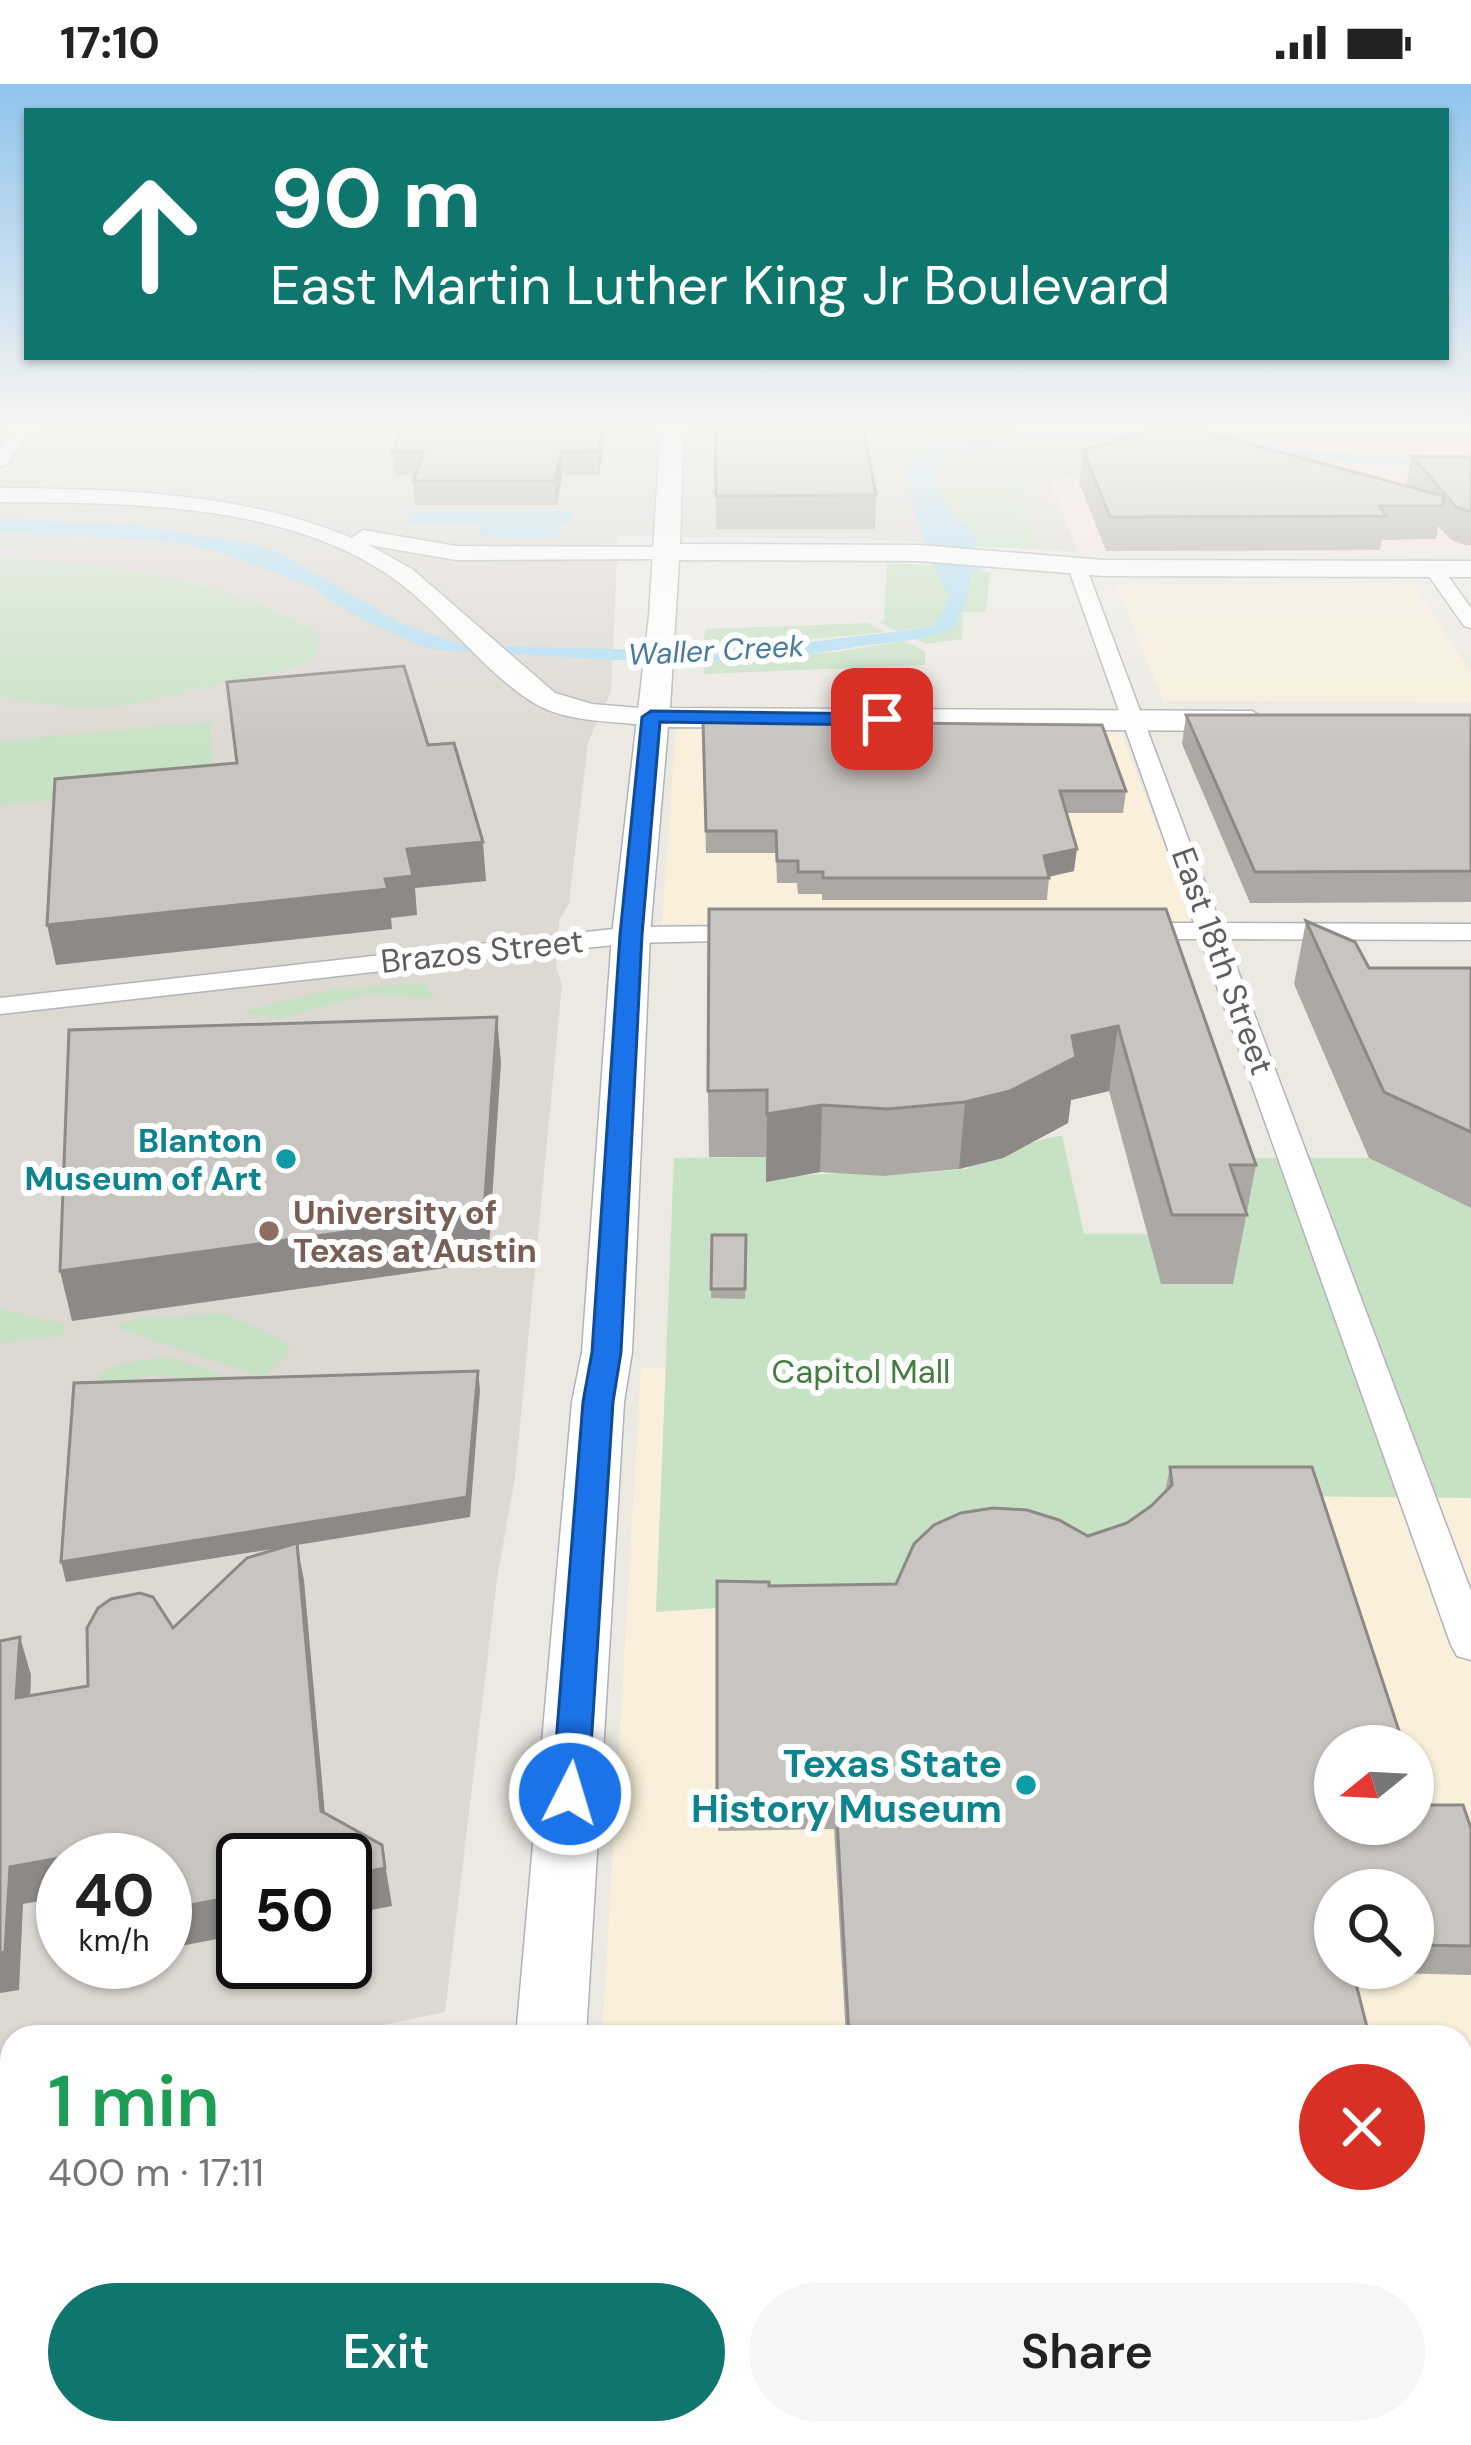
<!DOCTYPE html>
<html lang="en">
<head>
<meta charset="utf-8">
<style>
  :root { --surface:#fff; --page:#f6f6f6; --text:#222; --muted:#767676; --accent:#0f766e }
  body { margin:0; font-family:"DM Sans",sans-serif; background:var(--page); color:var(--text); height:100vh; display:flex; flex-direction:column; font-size:45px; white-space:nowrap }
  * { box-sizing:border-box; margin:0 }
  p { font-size:39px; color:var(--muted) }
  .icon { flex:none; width:66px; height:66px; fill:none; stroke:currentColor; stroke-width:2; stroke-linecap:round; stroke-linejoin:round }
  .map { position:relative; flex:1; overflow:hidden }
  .panel { position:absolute; left:0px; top:1941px; width:1473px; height:420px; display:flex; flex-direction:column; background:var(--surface); border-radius:36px 36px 0 0; box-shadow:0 3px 9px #0004 }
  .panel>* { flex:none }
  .guide { position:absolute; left:24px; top:24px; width:1425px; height:252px; border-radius:0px; box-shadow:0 3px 9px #0004; background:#0f766e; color:#fff; overflow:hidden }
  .needle { width:78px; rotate:252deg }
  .fabs { position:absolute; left:1314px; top:1641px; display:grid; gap:24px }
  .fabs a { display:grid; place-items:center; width:120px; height:120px; border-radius:50%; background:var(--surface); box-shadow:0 3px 9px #0004; font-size:60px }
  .speed { position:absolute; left:36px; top:1749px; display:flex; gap:24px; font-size:60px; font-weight:700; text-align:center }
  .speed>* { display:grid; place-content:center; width:156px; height:156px; border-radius:50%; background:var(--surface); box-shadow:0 3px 9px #0004; line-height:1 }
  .speed small { font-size:30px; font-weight:400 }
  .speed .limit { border:6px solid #111; border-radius:18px; background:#fff; color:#111 }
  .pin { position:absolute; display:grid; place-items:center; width:102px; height:102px; color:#fff; margin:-51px; border-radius:24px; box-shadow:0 6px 18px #0006 }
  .me { position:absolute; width:132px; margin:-66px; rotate:5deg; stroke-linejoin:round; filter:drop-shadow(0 0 9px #0008) }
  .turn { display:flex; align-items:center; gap:42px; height:252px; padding:0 48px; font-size:54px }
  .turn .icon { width:156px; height:156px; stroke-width:2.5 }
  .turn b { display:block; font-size:84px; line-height:102px }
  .round { display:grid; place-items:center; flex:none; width:126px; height:126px; border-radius:63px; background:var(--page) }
  .head { display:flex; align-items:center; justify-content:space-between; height:204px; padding:0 48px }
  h1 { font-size:72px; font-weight:600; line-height:90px; color:#1e9e55 }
  .cta { display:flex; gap:24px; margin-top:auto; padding:24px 48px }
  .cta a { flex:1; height:138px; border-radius:72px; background:var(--accent); color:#fff; font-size:48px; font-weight:600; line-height:138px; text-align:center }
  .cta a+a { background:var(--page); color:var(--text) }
  .status { display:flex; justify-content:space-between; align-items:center; height:84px; padding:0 60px; background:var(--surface); direction:ltr }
  .status svg { height:33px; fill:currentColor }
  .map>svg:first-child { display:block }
  .commercial { fill:#f9efdb; fill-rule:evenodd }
  .education { fill:#dcd8d2; fill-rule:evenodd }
  .medical { fill:#f8e1e1 }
  .green { fill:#c6e1c3 }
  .water { fill:#acdcf4 }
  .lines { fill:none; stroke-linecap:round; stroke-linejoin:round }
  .minor-casing { stroke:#b1b4b7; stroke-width:3 }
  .tertiary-casing { stroke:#b1b4b7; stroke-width:3 }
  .secondary-casing { stroke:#b0b3b7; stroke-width:3 }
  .minor { fill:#fff; fill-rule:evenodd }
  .tertiary { fill:#fff; fill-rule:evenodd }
  .secondary { fill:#fff; fill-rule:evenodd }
  .wall { fill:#aca9a5; fill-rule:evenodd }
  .shaded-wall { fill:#8c8986 }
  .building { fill:#c8c4c0; stroke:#8c8986; stroke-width:3 }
  .route { fill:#1a73e8; stroke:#114b97; stroke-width:3 }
  .culture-dot { fill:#0f9aa8; stroke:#fff; stroke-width:4.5 }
  .education-dot { fill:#8d6e63; stroke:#fff; stroke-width:4.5 }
  .labels { text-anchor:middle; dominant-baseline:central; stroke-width:12; stroke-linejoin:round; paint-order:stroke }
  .far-water-label { font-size:30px; font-style:italic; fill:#487a9c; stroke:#fff }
  .street-label { font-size:33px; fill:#5c5f62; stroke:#fff }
  .culture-label { font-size:33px; font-weight:bold; fill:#0d838f; stroke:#fff; text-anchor:end }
  .education-label { font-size:33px; font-weight:bold; fill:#785e54; stroke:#fff; text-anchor:start }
  .park-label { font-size:33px; fill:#437e3f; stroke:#fff }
  .near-culture-label { font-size:39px; font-weight:bold; fill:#0d838f; stroke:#fff; text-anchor:end }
</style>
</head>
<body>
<div class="status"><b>17:10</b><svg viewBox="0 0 49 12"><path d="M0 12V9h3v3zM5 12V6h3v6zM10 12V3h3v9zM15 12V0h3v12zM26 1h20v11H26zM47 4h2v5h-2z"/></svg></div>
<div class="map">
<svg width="1471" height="2361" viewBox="0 0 1471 2361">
  <rect width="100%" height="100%" fill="#ece9e3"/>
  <g class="commercial">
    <polygon points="1412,500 1471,588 1471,618 1163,617 1116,501"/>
    <polygon points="676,645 1120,646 1194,839 662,840"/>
    <path d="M641,1284L1471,1287V2361H579V2349H1461V1953H602ZM1335,1662H1413V1740H1335ZM1335,1806H1413V1884H1335Z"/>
  </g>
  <path class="education" d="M0,338H1471V468H1078L868,455L618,452L611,608L588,658L569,819L559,837L556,882L562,900L515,1393L497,1495L445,1928L328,1953H12V2019L0,2022ZM63,1776H165V1878H63ZM243,1776H345V1878H243Z"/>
  <polygon class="medical" points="1026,338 1471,338 1471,468 1078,468"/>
  <g class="green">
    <path d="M1103,354H1152L1335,376L1341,385L1129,375L1075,394L1020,396L1018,402L1039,464L976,463L975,454C956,435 932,412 935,382C982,353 1050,358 1103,354Z"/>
    <path d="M0,472C117,487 216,490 321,550L318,568L303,581L122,622L73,624L0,612Z"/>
    <polygon points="887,479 934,481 950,514 933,543 895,547 879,538 884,536"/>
    <polygon points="979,486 990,489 986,528 963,528 962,555 926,560 916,555 942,549 969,510 971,489"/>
    <polygon points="868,539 884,548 703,566 705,545"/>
    <polygon points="904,557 925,567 925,581 704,590 703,575 837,568"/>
    <polygon points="210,638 214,701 0,721 0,657"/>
    <polygon points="425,899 435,914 366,910 279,935 241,928 328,906"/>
    <path d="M1062,1052L1084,1150H1243L1219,1074H1369L1471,1124V1414L1166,1411L1167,1430L902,1512L656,1528L674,1074L766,1073L796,1092L854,1088L884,1092L968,1085L969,1081C1003,1077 1028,1054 1062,1052Z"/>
    <polygon points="0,1225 64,1240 64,1251 0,1259"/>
    <polygon points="226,1230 288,1259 289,1269 264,1294 116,1243 138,1233"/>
    <polygon points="167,1272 247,1300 205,1301 163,1290 105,1300 96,1291 120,1280"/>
  </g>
  <g class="water">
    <path d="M1132,348L1327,369L1471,378V386L1359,379L1124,354L1002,361L948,374L935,382C932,412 956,435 976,454L979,486L971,489L969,510L954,544C922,558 888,558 855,563C740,583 615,579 499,568C474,566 442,571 417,560C388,547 339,526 314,504L217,467L167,457L0,448V435L127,440L242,458L280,469L402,540L460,561L685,567L811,558L933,543L950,514L930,476L909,408L908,377C972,340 1061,350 1132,348Z"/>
    <polygon points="411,427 573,427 571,439 560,440 558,453 480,453 482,440 406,440"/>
  </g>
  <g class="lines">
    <defs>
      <g id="minor">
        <polygon points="19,338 35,338 6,381 0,382 0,365"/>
        <polygon points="1077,477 1086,483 1220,839 1471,840 1471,856 1226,855 1471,1507 1471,1576 1457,1572 1451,1561 1200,855 1132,855 1119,847 1132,839 1194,839 1068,483"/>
        <polygon points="1426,481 1440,481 1471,524 1471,544 1464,542 1424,485"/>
        <polygon points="750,842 759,844 763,850 759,856 631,859 0,930 0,914 631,843"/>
        <rect x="1461" y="2072" width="10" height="50"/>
      </g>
      <path id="tertiary" d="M0,404C119,405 241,408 352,454L363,446L456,462L673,463L677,468L665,475L456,476L369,461L412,485L555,609L592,620L651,625L665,633C654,645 639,640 623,639C595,637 558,634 534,619C482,587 441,527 390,492C283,418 125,419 0,418Z"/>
      <g id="secondary">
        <polygon points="661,338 684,338 680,460 919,461 1104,476 1471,477 1471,493 1104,492 919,477 679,476 670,624 1252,627 1268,637 1252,647 668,643 650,851 632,1268 624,1318 586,1953 516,1953 572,1318 582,1268 612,851 649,532"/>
        <polygon points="477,2349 559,2349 558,2361 476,2361"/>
      </g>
    </defs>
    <use href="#minor" class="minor-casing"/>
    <use href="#tertiary" class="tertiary-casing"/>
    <use href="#secondary" class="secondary-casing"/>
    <use href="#minor" class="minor"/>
    <use href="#tertiary" class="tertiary"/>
    <use href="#secondary" class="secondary"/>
  </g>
  <g class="wall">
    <polygon points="404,338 606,338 606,342 599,391 562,391 557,421 415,421 413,397 415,391 395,391 392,368"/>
    <polygon points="715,338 876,411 875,445 716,445"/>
    <polygon points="1083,366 1406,402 1412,372 1471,373 1471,461 1464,461 1450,455 1438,442 1436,455 1382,456 1380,466 1106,467 1079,398"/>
    <polygon points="1186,631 1471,631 1471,818 1250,819 1182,660"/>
    <polygon points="703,637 1126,707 1123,729 1067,729 1074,787 1049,793 1047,816 822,816 822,810 798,810 797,799 777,799 776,769 706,769"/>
    <polygon points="1166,825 1256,1081 1233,1200 1161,1200 1109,1007 1071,1016 1068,1039 1003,1074 959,1085 884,1092 820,1088 766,1098 766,1073 709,1073 708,1007"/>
    <polygon points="1306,837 1369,884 1471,884 1471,1124 1369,1074 1294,900"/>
    <polygon points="712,1151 746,1151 745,1215 711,1214"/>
    <path d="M1170,1383L1424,1721L1471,1744V1891L1353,1888L1368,1953H846L834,1745L718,1747L717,1497L769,1502L896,1500L1088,1452L1127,1439L1151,1422L1165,1408ZM1335,1806H1413V1884H1335Z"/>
  </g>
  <g class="shaded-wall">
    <polygon points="603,338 606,338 606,342 599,391 598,367"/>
    <polygon points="561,368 562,391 557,421 555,397"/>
    <polygon points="483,758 486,797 415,804 417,831 391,834 392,845 56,881 47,841 385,795 407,765"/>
    <polygon points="1077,765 1074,787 1041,794 1044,772"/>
    <polygon points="497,933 501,979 488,1178 72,1237 60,1187"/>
    <polygon points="1118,942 1109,1007 1071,1016 1068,1039 1003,1074 959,1085 965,1018 1072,952"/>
    <polygon points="822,1021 820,1088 766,1098 767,1030"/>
    <polygon points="478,1287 480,1306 470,1433 297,1461 304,1496 328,1764 321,1727 297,1461 66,1498 61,1478"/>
    <polygon points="20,1553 31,1591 29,1652 16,1614"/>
    <polygon points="382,1761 392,1822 345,1831 345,1792"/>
    <polygon points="86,1769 89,1776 63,1776 63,1813 23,1820 19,1906 0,1909 0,1869 10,1783"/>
    <polygon points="243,1811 243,1850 165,1865 165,1826"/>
    <rect x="142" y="2349" width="13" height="12"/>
  </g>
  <g class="building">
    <polygon points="404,338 603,338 598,367 561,368 555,397 413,397 424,368 392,368"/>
    <polygon points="715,338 862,338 876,411 716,412"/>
    <polygon points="1174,340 1444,412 1443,422 1379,422 1387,432 1110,433 1083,366"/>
    <polygon points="1412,372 1471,373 1471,428 1456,423"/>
    <polygon points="404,582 428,661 454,659 483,758 407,765 413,792 385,795 388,805 47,841 55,695 237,679 227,598"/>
    <polygon points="1186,631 1471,631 1471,787 1255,788"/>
    <polygon points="703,637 1102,641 1126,707 1060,707 1077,765 1044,772 1049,794 823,794 823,788 798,788 798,777 777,777 776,747 706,747"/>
    <polygon points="709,825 1166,825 1256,1081 1230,1081 1247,1131 1172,1131 1118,942 1072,952 1076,973 1010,1007 965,1018 888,1025 822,1021 767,1030 767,1006 708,1007"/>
    <polygon points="1306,837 1355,858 1369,884 1471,884 1471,1048 1384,1008"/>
    <polygon points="497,933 484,1129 60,1187 69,946"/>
    <polygon points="712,1151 746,1151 745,1205 711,1205"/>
    <polygon points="478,1287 467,1413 61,1478 74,1299"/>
    <polygon points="1170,1383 1312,1383 1404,1662 1335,1662 1335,1740 1413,1740 1413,1689 1424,1721 1463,1721 1471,1744 1471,1862 1413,1861 1413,1806 1335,1806 1335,1884 1352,1884 1369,1951 849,1953 836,1716 717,1718 717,1497 769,1498 769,1502 896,1500 914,1460 934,1441 961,1429 993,1424 1027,1426 1059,1436 1088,1452 1127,1439 1151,1422 1172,1401"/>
    <polygon points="297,1459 321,1727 382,1761 385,1784 345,1792 345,1776 243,1776 243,1811 165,1826 165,1776 86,1776 86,1769 10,1783 5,1868 0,1869 0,1557 20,1553 16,1614 88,1602 87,1544 98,1524 111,1515 140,1509 153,1513 173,1544 247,1474"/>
    <polygon points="12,2041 12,2349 142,2349 142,2361 0,2361 0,2044"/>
  </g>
  <linearGradient id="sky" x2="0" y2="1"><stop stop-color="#90c4ed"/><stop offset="0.51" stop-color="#f6f5f2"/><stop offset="1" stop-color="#f6f5f2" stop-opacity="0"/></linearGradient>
  <rect width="1471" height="668" fill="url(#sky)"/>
  <polygon class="route" points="651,627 882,630 891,635 882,641 660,638 642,851 621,1268 613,1318 588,1710 583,1721 570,1725 557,1721 552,1710 583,1318 592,1268 620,851 642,633"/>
  <g class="culture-dot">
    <circle cx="286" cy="1075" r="12"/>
    <circle cx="1026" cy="1701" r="12"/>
  </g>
  <circle class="education-dot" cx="269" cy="1147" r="12"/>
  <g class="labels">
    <g class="far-water-label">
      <text transform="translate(716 566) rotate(-3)">Waller Creek</text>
    </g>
    <g class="street-label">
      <text transform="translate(482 867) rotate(-6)">Brazos Street</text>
      <text transform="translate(1223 877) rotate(70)">East 18th Street</text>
    </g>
    <g class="culture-label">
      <text x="262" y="1056">Blanton<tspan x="262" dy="38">Museum of Art</tspan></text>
    </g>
    <g class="education-label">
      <text x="293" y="1128">University of<tspan x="293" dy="38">Texas at Austin</tspan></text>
    </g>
    <g class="park-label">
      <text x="861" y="1287">Capitol Mall</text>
    </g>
    <g class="near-culture-label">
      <text x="1002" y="1679">Texas State<tspan x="1002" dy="45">History Museum</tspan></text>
    </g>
  </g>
</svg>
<div class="fabs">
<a><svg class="needle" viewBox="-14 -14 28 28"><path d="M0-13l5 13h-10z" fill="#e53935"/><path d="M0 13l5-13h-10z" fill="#767676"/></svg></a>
<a><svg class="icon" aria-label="search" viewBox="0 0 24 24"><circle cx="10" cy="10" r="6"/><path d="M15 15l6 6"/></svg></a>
</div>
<div class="speed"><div>40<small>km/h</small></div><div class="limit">50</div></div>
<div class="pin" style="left:882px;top:635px;background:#d93025"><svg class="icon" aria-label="arrive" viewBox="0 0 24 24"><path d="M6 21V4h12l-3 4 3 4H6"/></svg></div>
<svg class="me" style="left:570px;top:1710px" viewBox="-20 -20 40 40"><circle r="17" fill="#1a73e8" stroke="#fff" stroke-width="3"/><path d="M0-11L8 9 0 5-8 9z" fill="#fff"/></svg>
<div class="guide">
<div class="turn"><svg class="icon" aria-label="ahead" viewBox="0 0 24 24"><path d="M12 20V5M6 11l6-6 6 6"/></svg><div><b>90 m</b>East Martin Luther King Jr Boulevard</div></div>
</div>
<section class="panel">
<div class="head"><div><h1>1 min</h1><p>400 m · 17:11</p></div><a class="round" style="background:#d93025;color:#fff"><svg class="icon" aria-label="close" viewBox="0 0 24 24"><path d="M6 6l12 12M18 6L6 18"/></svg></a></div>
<div class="cta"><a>Exit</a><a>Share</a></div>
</section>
</div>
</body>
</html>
